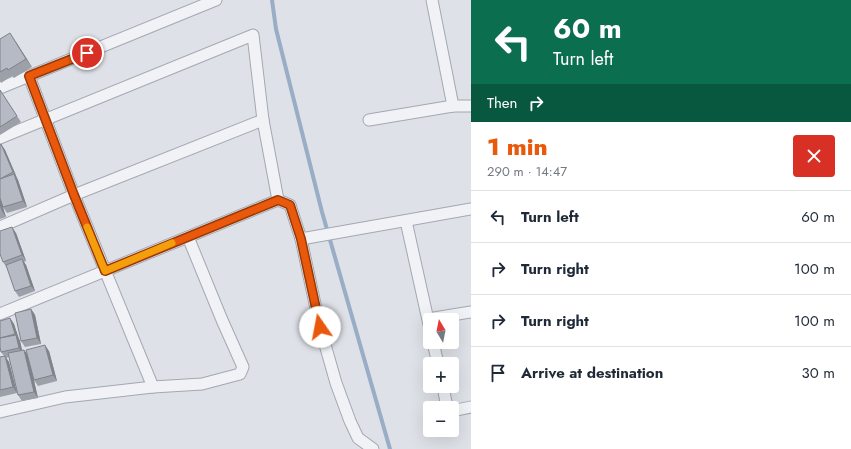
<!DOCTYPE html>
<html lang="en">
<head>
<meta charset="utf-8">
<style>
  :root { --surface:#fff; --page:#f6f6f7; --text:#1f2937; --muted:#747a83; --line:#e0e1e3; --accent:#ea580c }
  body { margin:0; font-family:Jost,sans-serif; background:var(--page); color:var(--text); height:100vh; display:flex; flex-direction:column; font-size:15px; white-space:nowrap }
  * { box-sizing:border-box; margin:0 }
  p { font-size:13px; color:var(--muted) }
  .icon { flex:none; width:22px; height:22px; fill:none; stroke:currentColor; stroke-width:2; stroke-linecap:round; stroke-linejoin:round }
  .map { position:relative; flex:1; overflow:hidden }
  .details { display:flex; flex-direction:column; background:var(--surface); width:380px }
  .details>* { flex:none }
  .hud { background:#0b6e4f; color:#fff; overflow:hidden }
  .needle { width:26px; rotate:350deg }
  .fabs { position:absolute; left:423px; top:313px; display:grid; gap:8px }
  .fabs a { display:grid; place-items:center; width:36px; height:36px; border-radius:4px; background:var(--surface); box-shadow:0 4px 16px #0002; font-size:20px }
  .pin { position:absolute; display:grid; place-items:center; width:34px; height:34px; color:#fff; margin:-17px; border:2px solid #fff; border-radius:50%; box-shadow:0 1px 4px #0007 }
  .me { position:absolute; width:44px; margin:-22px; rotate:348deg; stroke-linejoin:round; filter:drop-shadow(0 0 3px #0008) }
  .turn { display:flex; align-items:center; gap:14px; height:84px; padding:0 16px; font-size:18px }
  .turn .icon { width:52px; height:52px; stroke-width:2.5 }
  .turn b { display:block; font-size:28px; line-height:34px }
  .then { display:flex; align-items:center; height:38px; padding:0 16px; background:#0003; gap:8px; font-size:15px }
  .round { display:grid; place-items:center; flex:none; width:42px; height:42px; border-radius:4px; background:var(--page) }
  .head { display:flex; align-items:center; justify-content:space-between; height:68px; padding:0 16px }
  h1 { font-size:24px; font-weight:800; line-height:30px; color:var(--accent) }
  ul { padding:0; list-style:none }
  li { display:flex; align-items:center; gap:12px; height:52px; padding:0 16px; border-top:1px solid var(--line) }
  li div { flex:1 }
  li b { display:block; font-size:15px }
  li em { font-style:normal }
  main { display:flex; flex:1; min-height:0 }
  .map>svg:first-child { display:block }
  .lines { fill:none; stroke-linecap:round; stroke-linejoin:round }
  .stream { stroke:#99adc7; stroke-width:4 }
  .street-casing { stroke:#a3a8b1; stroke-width:13 }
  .street { stroke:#f0f2f6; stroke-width:11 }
  .wall { fill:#9ca0a9 }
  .shaded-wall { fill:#7f8289 }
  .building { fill:#b5bac4; stroke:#7f8289 }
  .route-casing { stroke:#983908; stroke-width:10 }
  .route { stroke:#ea580c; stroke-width:7 }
  .slow { stroke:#f59e0b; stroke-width:7 }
</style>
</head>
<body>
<main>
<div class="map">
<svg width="471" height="449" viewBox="0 0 471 449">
  <rect width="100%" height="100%" fill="#dee1e7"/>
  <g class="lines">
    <polyline class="stream" points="272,0 276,29 322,212 390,449"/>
    <defs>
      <g id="street">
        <polyline points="432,0 453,106 471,106"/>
        <polyline points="29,76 74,195 153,387"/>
        <polyline points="0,88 216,0"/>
        <polyline points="369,120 453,106"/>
        <polyline points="0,138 253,35 263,120 278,200"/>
        <polyline points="406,221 430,329"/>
        <polyline points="0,227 74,195 263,120"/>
        <polyline points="0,314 278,200 290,205 301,239"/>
        <polyline points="428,319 471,312"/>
        <polyline points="433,342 438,364"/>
        <polyline points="443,386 447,408"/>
        <polyline points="452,411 471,407"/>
        <polyline points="0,412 65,397 153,387 202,384 240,374 243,367 222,320 188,237"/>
        <polyline points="373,449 358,438 350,421 336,383 320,327 301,239 471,209"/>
      </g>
    </defs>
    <use href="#street" class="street-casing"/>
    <use href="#street" class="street"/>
  </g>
  <g class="wall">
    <polygon points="0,39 16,42 32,67 14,78 12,76 1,83 0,81"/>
    <polygon points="0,90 4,96 21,122 0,135"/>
    <polygon points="1,144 5,150 18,180 27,207 7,213 3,207 0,198"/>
    <polygon points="0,198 6,217 0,219"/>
    <polygon points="16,233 26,261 24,262 26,265 35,291 19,297 15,291 7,268 3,262"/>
    <polygon points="31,309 35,315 41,344 25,347 21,341"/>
    <polygon points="10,318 14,324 19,339 20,341 22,350 24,350 26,353 49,351 57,381 38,386 34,380 32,371 38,398 22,401 18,395 9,357 6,358 9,362 17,393 0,397 0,357 4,356 1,352 0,347"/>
  </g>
  <g class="shaded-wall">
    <polygon points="10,33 16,42 32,67 26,59"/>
    <polygon points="1,144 5,150 17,178 13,172"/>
    <polygon points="14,174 18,180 27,207 23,201"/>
    <polygon points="0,198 6,217 2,211 0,206"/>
    <polygon points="12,227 16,233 26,261 22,255"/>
    <polygon points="22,259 26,265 35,291 31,286"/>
    <polygon points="31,309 35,315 41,344 37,338"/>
    <polygon points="10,318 14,324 19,339 20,341 23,354 19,348 16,336 15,334"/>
    <polygon points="45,345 49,351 57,381 53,375"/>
    <polygon points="24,350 28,355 38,398 34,392"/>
    <polygon points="5,356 9,362 17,393 13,387"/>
  </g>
  <g class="building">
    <polygon points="10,33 26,59 8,70 7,68 0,72 0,39"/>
    <polygon points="0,90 17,116 0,127"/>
    <polygon points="1,144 13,172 0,179 0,145"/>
    <polygon points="14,174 23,201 3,207 0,198 0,179"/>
    <polygon points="12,227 22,255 3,262 0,254 0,231"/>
    <polygon points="22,259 31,286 15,291 6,265"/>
    <polygon points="31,309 37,338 21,341 15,313"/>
    <polygon points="10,318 15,334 0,338 16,335 19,348 1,352 0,347 0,321"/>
    <polygon points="45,345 53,375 34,380 26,350"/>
    <polygon points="24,350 34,392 18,395 8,353"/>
    <polygon points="5,356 13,387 0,390 0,357"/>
  </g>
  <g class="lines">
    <defs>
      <polyline id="route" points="87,53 29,76 74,195 105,271 278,200 290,205 301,239 320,327"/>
    </defs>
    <use href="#route" class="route-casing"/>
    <use href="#route" class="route"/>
    <polyline class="slow" points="87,227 105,271 172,243"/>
  </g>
</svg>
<div class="fabs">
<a><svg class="needle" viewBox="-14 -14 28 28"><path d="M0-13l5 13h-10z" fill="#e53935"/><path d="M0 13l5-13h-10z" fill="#747a83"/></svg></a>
<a>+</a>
<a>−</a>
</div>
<div class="pin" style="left:87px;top:53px;background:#d93025"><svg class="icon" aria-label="arrive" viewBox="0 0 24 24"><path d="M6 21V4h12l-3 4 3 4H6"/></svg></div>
<svg class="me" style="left:320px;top:327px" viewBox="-20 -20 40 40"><circle r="19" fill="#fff"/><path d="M0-13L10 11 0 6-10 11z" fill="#ea580c"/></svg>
</div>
<section class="details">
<div class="hud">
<div class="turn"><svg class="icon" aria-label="left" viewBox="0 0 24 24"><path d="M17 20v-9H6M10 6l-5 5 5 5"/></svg><div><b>60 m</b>Turn left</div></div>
<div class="then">Then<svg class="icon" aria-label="right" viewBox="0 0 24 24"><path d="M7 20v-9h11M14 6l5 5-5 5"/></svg></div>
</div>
<div class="head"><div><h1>1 min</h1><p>290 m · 14:47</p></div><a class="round" style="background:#d93025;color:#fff"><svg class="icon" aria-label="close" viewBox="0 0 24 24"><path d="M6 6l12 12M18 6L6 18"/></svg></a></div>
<ul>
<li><svg class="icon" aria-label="left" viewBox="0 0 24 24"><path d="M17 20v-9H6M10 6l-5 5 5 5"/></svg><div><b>Turn left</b></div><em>60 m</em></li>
<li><svg class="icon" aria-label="right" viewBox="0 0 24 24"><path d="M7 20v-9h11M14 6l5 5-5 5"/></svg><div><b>Turn right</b></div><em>100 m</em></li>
<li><svg class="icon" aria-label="right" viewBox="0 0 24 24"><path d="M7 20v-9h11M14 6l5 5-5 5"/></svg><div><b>Turn right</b></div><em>100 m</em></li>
<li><svg class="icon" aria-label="arrive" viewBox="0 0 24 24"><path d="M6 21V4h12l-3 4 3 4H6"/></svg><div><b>Arrive at destination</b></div><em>30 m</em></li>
</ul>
</section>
</main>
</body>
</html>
